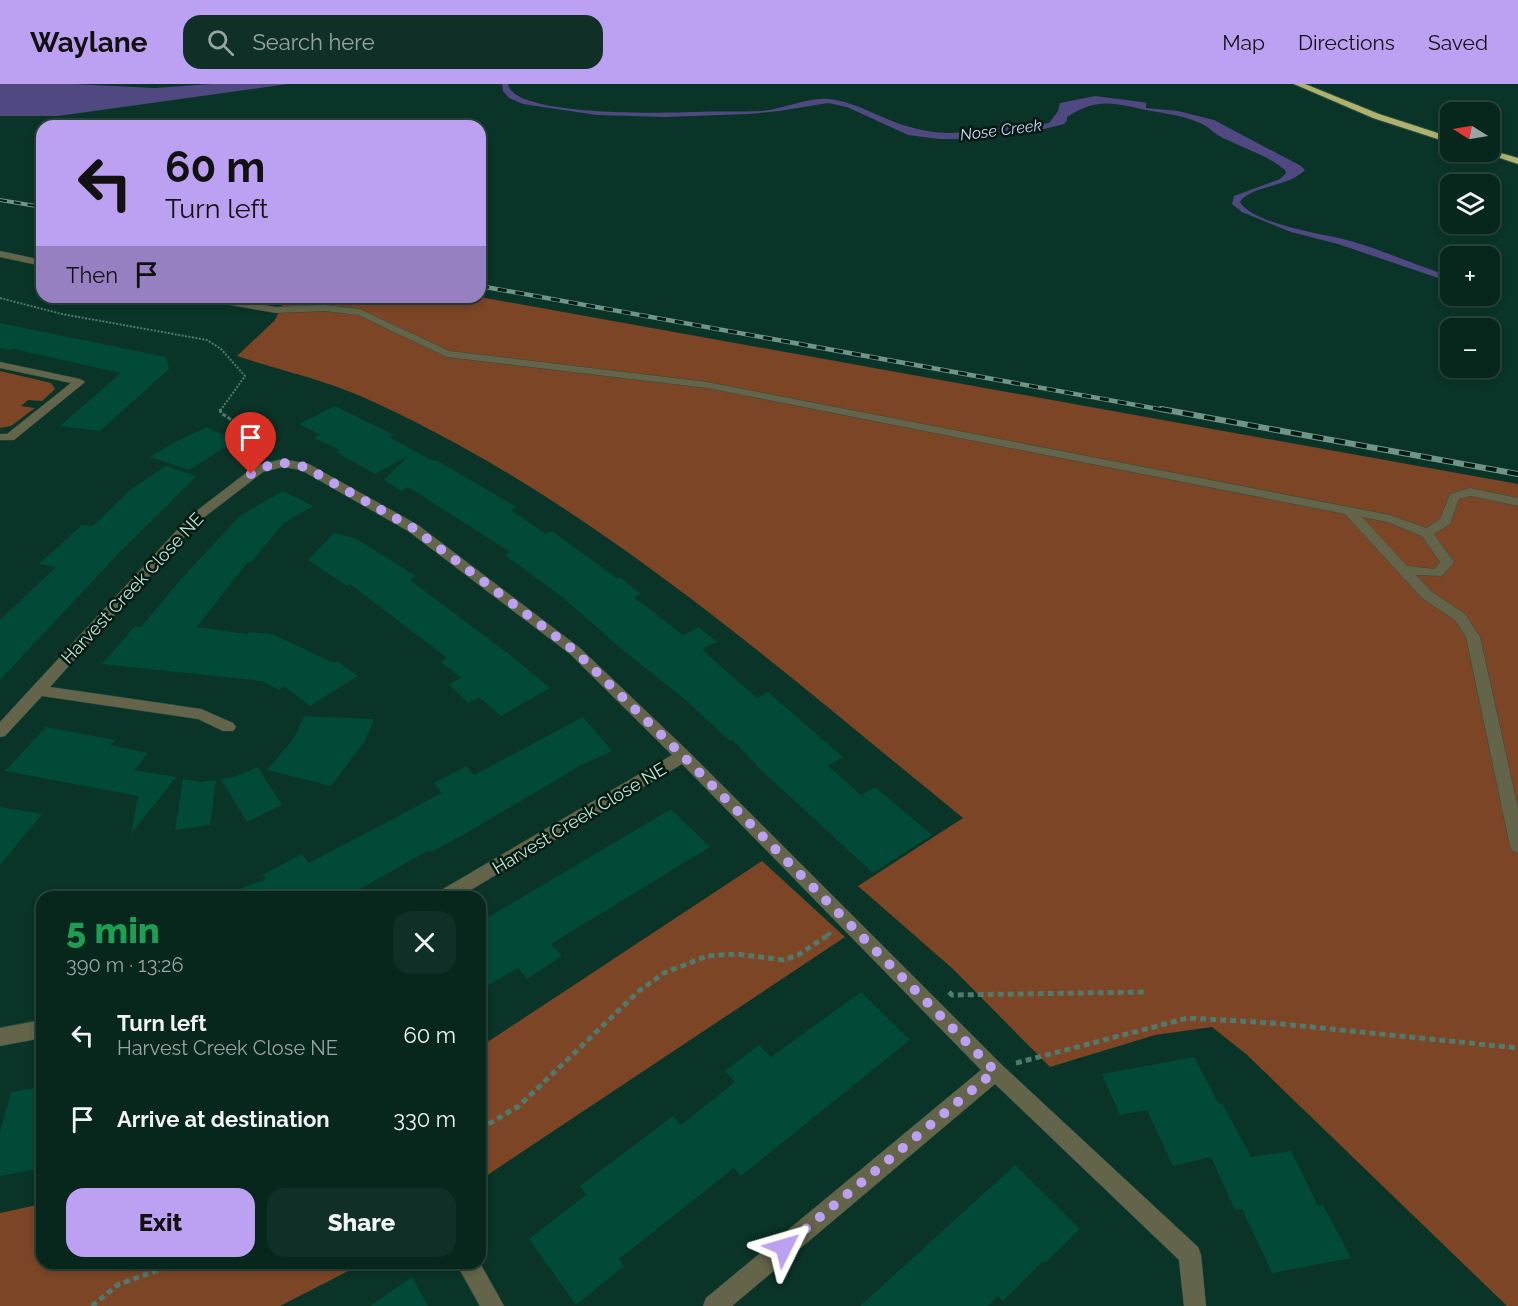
<!DOCTYPE html>
<html lang="en">
<head>
<meta charset="utf-8">
<style>
  :root { --surface:#07271d; --page:#102f26; --text:#f1f3f6; --muted:#98a5a4; --line:#28443b; --accent:#bca0f2 }
  body { margin:0; font-family:Raleway,sans-serif; background:var(--page); color:var(--text); height:100vh; display:flex; flex-direction:column; font-size:22px; white-space:nowrap }
  * { box-sizing:border-box; margin:0 }
  p { font-size:20px; color:var(--muted) }
  .icon { flex:none; width:33px; height:33px; fill:none; stroke:currentColor; stroke-width:2; stroke-linecap:round; stroke-linejoin:round }
  .map { position:relative; flex:1; overflow:hidden }
  .panel { position:absolute; left:36px; top:807px; width:450px; height:378px; display:flex; flex-direction:column; background:var(--surface); border-radius:18px; box-shadow:0 3px 9px #0003,0 0 0 2px var(--line) }
  .panel>* { flex:none }
  .guide { position:absolute; left:36px; top:36px; width:450px; height:183px; border-radius:18px; box-shadow:0 3px 9px #0003,0 0 0 2px var(--line); background:#bca0f2; color:#111; overflow:hidden }
  .needle { width:39px; rotate:281deg }
  .controls { position:absolute; left:1440px; top:18px; display:grid; gap:12px }
  .controls a { display:grid; place-items:center; width:60px; height:60px; border-radius:12px; background:var(--surface); box-shadow:0 3px 9px #0003,0 0 0 2px var(--line); font-size:30px }
  .pin { position:absolute; display:grid; place-items:center; width:51px; height:51px; color:#fff; margin:-62px -26px; border-radius:50% 50% 50% 0; rotate:-45deg; box-shadow:0 0 6px #0007 }
  .pin .icon { rotate:45deg }
  .me { position:absolute; width:66px; margin:-33px; rotate:50deg; stroke-linejoin:round; filter:drop-shadow(0 0 4px #0008) }
  .turn { display:flex; align-items:center; gap:21px; height:126px; padding:0 30px; font-size:27px }
  .turn .icon { width:78px; height:78px; stroke-width:2.5 }
  .turn b { display:block; font-size:42px; line-height:51px }
  .then { display:flex; align-items:center; height:57px; padding:0 30px; background:#0003; gap:12px; font-size:22px }
  .round { display:grid; place-items:center; flex:none; width:63px; height:63px; border-radius:18px; background:var(--page) }
  .headline { display:flex; align-items:center; justify-content:space-between; height:102px; padding:0 30px }
  h1 { font-size:36px; font-weight:800; line-height:45px; color:#1e9e55 }
  .action { display:flex; gap:12px; margin-top:auto; padding:12px 30px }
  .action a { flex:1; height:69px; border-radius:18px; background:var(--accent); color:#111; font-size:24px; font-weight:800; line-height:69px; text-align:center }
  .action a+a { background:var(--page); color:var(--text) }
  ul { padding:0; list-style:none }
  li { display:flex; align-items:center; gap:18px; height:84px; padding:0 30px }
  li div { flex:1 }
  li b { display:block; font-size:22px }
  li em { font-style:normal }
  header { display:flex; align-items:center; gap:36px; box-sizing:border-box; height:84px; padding:0 30px; background:var(--accent); color:#111 }
  header strong { font-size:28px }
  nav { display:flex; gap:33px; margin-inline-start:auto; font-size:21px }
  .search { width:420px; height:54px; background:var(--page); display:flex; align-items:center; gap:15px; box-sizing:border-box; padding:0 21px; border-radius:18px; color:var(--muted); font-size:22px }
  .map>svg:first-child { display:block }
  .green { fill:#7c4526 }
  .water { fill:#504881 }
  .building { fill:#014a37 }
  .lines { fill:none; stroke-linecap:round; stroke-linejoin:round }
  .minor-casing { stroke:#265043; stroke-width:1 }
  .highway-casing { stroke:#265043; stroke-width:2 }
  .path-far3 { stroke:#517a6c; stroke-width:2; stroke-dasharray:2 1.5; stroke-linecap:butt }
  .path-far2 { stroke:#517a6c; stroke-width:3; stroke-dasharray:4 2; stroke-linecap:butt }
  .path-far1 { stroke:#517a6c; stroke-width:4; stroke-dasharray:4.5 3; stroke-linecap:butt }
  .path { stroke:#517a6c; stroke-width:5; stroke-dasharray:6 4; stroke-linecap:butt }
  .minor { fill:#636449; fill-rule:evenodd }
  .highway { fill:#b0b16c; fill-rule:evenodd }
  .rail-far2-casing { stroke:#6e9587; stroke-width:4 }
  .rail-far1-casing { stroke:#6e9587; stroke-width:4.5 }
  .rail-casing { stroke:#6e9587; stroke-width:6 }
  .rail-far2 { stroke:#001a11; stroke-width:2; stroke-dasharray:7; stroke-linecap:butt }
  .rail-far1 { stroke:#001a11; stroke-width:3; stroke-dasharray:9; stroke-linecap:butt }
  .rail { stroke:#001a11; stroke-width:4; stroke-dasharray:11; stroke-linecap:butt }
  .route { stroke:#bca0f2; stroke-width:10; stroke-dasharray:0 18 }
  .labels { text-anchor:middle; dominant-baseline:central; stroke-width:5; stroke-linejoin:round; paint-order:stroke }
  .far-water-label { font-size:16px; font-style:italic; fill:#d6d4f7; stroke:#001a11 }
  .street-label { font-size:18px; fill:#bfe3d4; stroke:#001a11 }
</style>
</head>
<body>
<header>
<strong>Waylane</strong>
<div class="search"><svg class="icon" aria-label="search" viewBox="0 0 24 24"><circle cx="10" cy="10" r="6"/><path d="M15 15l6 6"/></svg>Search here</div>
<nav><a>Map</a><a>Directions</a><a>Saved</a></nav>
</header>
<div class="map">
<svg width="1518" height="1222" viewBox="0 0 1518 1222">
  <rect width="100%" height="100%" fill="#093427"/>
  <g class="green">
    <path d="M286,213H480L1518,400V1222H1507L1246,970L1212,943L1155,951L1050,983L953,885L858,802L963,734C773,580 585,411 358,311C321,295 276,285 237,272L275,236Z"/>
    <polygon points="0,287 51,299 55,305 42,317 28,316 21,322 35,324 11,342 0,344"/>
    <polygon points="762,777 845,853 480,1096 480,963"/>
    <polygon points="42,1120 42,1179 364,1179 280,1222 0,1222 0,1129"/>
  </g>
  <g class="water">
    <polygon points="0,0 72,0 155,4 211,0 288,0 58,32 0,32"/>
    <path d="M502,0H508C513,33 665,29 694,28C716,27 739,28 762,27C784,25 807,13 829,15C858,18 882,36 910,43C948,54 967,47 1004,43C1019,42 1034,42 1049,39L1058,27L1060,19L1095,12L1142,18L1146,19V24L1178,27L1214,36L1301,82L1305,86C1287,104 1251,101 1240,118C1254,141 1326,150 1351,157C1385,167 1417,182 1450,192V198L1338,160L1291,148L1242,128L1232,120L1234,112L1280,95L1286,89L1285,86C1267,71 1243,64 1223,54C1216,51 1211,45 1204,41C1187,32 1169,30 1151,27C1116,20 1099,12 1067,33V36L1064,40L1044,45L986,49L958,55H939L908,51L847,23L828,19L779,27L749,30L665,33L597,31L523,20L509,14L503,7Z"/>
  </g>
  <g class="building">
    <polygon points="0,239 166,273 169,285 100,347 60,342 121,289 14,265 11,266 0,264"/>
    <polygon points="335,322 394,351 389,353 433,377 436,376 517,423 511,426 546,450 552,447 618,495 620,493 641,510 634,513 683,551 699,543 717,558 702,565 727,588 757,614 768,608 843,673 828,682 861,711 875,703 932,751 873,789 761,686 732,655 730,657 681,612 624,567 561,512 505,471 510,468 408,403 401,407 384,396 408,372 375,390 336,368 340,366 314,354 320,351 299,340"/>
    <polygon points="207,343 235,357 189,386 150,373 173,359"/>
    <polygon points="166,382 197,392 119,469 0,596 0,536 56,483 39,480 82,441 93,442 130,406"/>
    <polygon points="283,407 313,422 284,439 251,478 248,478 197,543 247,550 249,548 272,550 334,579 337,577 358,592 310,622 284,602 279,606 262,597 102,580 135,542 141,543 181,495 241,431"/>
    <polygon points="334,449 355,454 416,492 410,496 509,570 550,604 501,632 479,613 468,619 449,600 461,594 441,578 447,574 350,500 347,502 308,476"/>
    <polygon points="304,632 374,635 365,657 331,702 267,686 294,654"/>
    <polygon points="583,633 612,667 578,683 463,751 431,768 429,766 346,813 224,813 224,811 266,795 262,791 302,770 309,779 442,709 434,699 466,682 474,691"/>
    <polygon points="46,643 115,656 110,661 148,669 134,686 176,693 131,750 138,712 5,687"/>
    <polygon points="258,683 282,721 247,738 221,695 237,692"/>
    <polygon points="183,695 201,698 216,696 210,741 175,746"/>
    <polygon points="0,723 42,730 0,781"/>
    <polygon points="671,725 710,763 551,860 562,872 527,895 518,884 480,906 480,838"/>
    <polygon points="861,908 910,956 741,1092 734,1084 619,1175 624,1182 576,1221 529,1155 586,1111 580,1102 673,1032 681,1041 735,998 725,987 759,961 771,973"/>
    <polygon points="1194,973 1219,1020 1222,1019 1251,1073 1291,1067 1318,1122 1323,1121 1351,1174 1272,1189 1242,1125 1235,1126 1211,1073 1173,1082 1147,1026 1120,1031 1102,990"/>
    <polygon points="42,1003 42,1069 38,1085 0,1092 0,1048 11,1008"/>
    <polygon points="1015,1081 1080,1145 1045,1179 1043,1177 1003,1217 998,1212 988,1222 860,1222"/>
    <polygon points="412,1193 428,1222 370,1222"/>
  </g>
  <g class="lines">
    <defs>
      <g id="minor">
        <polygon points="0,167 42,176 42,182 0,173"/>
        <path d="M197,213H219L276,223L325,221L360,225L449,267L707,298L1390,431L1426,444L1440,435L1450,410L1470,404L1518,414V422L1471,412L1459,415L1450,440L1434,450L1454,478L1442,492L1416,491L1432,508L1465,530L1480,553L1518,724V769L1512,767L1510,762L1466,553L1455,536L1422,514L1345,430L707,304L447,273L358,231L325,227L276,229L202,216ZM1362,433L1387,438L1422,452L1440,478L1434,485L1407,482Z"/>
        <polygon points="0,278 80,295 85,298 14,356 0,356 0,350 7,350 71,299 0,284"/>
        <polygon points="283,375 309,380 418,441 580,564 689,668 1002,981 1198,1163 1201,1171 1206,1222 1184,1222 1179,1176 995,1000 732,1222 703,1222 706,1214 981,986 682,680 459,813 435,813 438,808 672,671 570,570 408,447 301,386 283,383 263,388 198,438 50,603 201,625 233,639 236,643 233,647 223,647 198,635 42,612 5,652 0,653 0,638 190,432 255,382"/>
        <polygon points="42,936 42,954 0,962 0,944"/>
        <polygon points="456,1179 480,1179 504,1222 480,1222"/>
      </g>
      <g id="highway">
        <polygon points="1294,0 1305,0 1379,30 1450,53 1450,59 1373,34"/>
        <polygon points="1490,66 1518,74 1518,80 1482,68"/>
      </g>
    </defs>
    <use href="#minor" class="minor-casing"/>
    <use href="#highway" class="highway-casing"/>
    <polyline class="path-far3" points="0,214 62,230 207,256 221,265 245,292 220,327"/>
    <polyline class="path-far2" points="220,325 221,329 257,353 264,368"/>
    <polyline class="path-far1" points="827,851 832,848"/>
    <g class="path">
      <polyline points="949,908 952,911 1144,908"/>
      <polyline points="1016,979 1188,934 1272,939 1518,964"/>
      <polyline points="480,1045 519,1022 639,907 664,889 707,872 737,870 784,876 798,871 830,850"/>
      <polyline points="92,1222 119,1200 179,1179"/>
    </g>
    <use href="#minor" class="minor"/>
    <use href="#highway" class="highway"/>
    <defs>
      <polyline id="rail-far2" points="0,116 42,123"/>
      <polyline id="rail-far1" points="480,202 1169,327"/>
      <polyline id="rail" points="1161,325 1518,390"/>
    </defs>
    <use href="#rail-far2" class="rail-far2-casing"/>
    <use href="#rail-far1" class="rail-far1-casing"/>
    <use href="#rail" class="rail-casing"/>
    <use href="#rail-far2" class="rail-far2"/>
    <use href="#rail-far1" class="rail-far1"/>
    <use href="#rail" class="rail"/>
  </g>
  <g class="lines">
    <polyline class="route" points="251,390 270,381 283,379 305,383 413,444 575,567 683,672 995,987 784,1163"/>
  </g>
  <g class="labels">
    <g class="far-water-label">
      <text transform="translate(1001 46) rotate(-7)">Nose Creek</text>
    </g>
    <g class="street-label">
      <text transform="translate(132 504) rotate(-47)">Harvest Creek Close NE</text>
      <text transform="translate(579 734) rotate(-31)">Harvest Creek Close NE</text>
    </g>
  </g>
</svg>
<div class="controls">
<a><svg class="needle" viewBox="-14 -14 28 28"><path d="M0-13l5 13h-10z" fill="#e53935"/><path d="M0 13l5-13h-10z" fill="#98a5a4"/></svg></a>
<a><svg class="icon" aria-label="layers" viewBox="0 0 24 24"><path d="M12 4l9 5-9 5-9-5zM3 14l9 5 9-5"/></svg></a>
<a>+</a>
<a>−</a>
</div>
<div class="pin" style="left:251px;top:390px;background:#d93025"><svg class="icon" aria-label="arrive" viewBox="0 0 24 24"><path d="M6 21V4h12l-3 4 3 4H6"/></svg></div>
<svg class="me" style="left:784px;top:1163px" viewBox="-20 -20 40 40"><path d="M0-17L14 15 0 8-14 15z" fill="#bca0f2" stroke="#fff" stroke-width="4"/></svg>
<div class="guide">
<div class="turn"><svg class="icon" aria-label="left" viewBox="0 0 24 24"><path d="M17 20v-9H6M10 6l-5 5 5 5"/></svg><div><b>60 m</b>Turn left</div></div>
<div class="then">Then<svg class="icon" aria-label="arrive" viewBox="0 0 24 24"><path d="M6 21V4h12l-3 4 3 4H6"/></svg></div>
</div>
<section class="panel">
<div class="headline"><div><h1>5 min</h1><p>390 m · 13:26</p></div><a class="round"><svg class="icon" aria-label="close" viewBox="0 0 24 24"><path d="M6 6l12 12M18 6L6 18"/></svg></a></div>
<ul>
<li><svg class="icon" aria-label="left" viewBox="0 0 24 24"><path d="M17 20v-9H6M10 6l-5 5 5 5"/></svg><div><b>Turn left</b><p>Harvest Creek Close NE</p></div><em>60 m</em></li>
<li><svg class="icon" aria-label="arrive" viewBox="0 0 24 24"><path d="M6 21V4h12l-3 4 3 4H6"/></svg><div><b>Arrive at destination</b></div><em>330 m</em></li>
</ul>
<div class="action"><a>Exit</a><a>Share</a></div>
</section>
</div>
</body>
</html>
